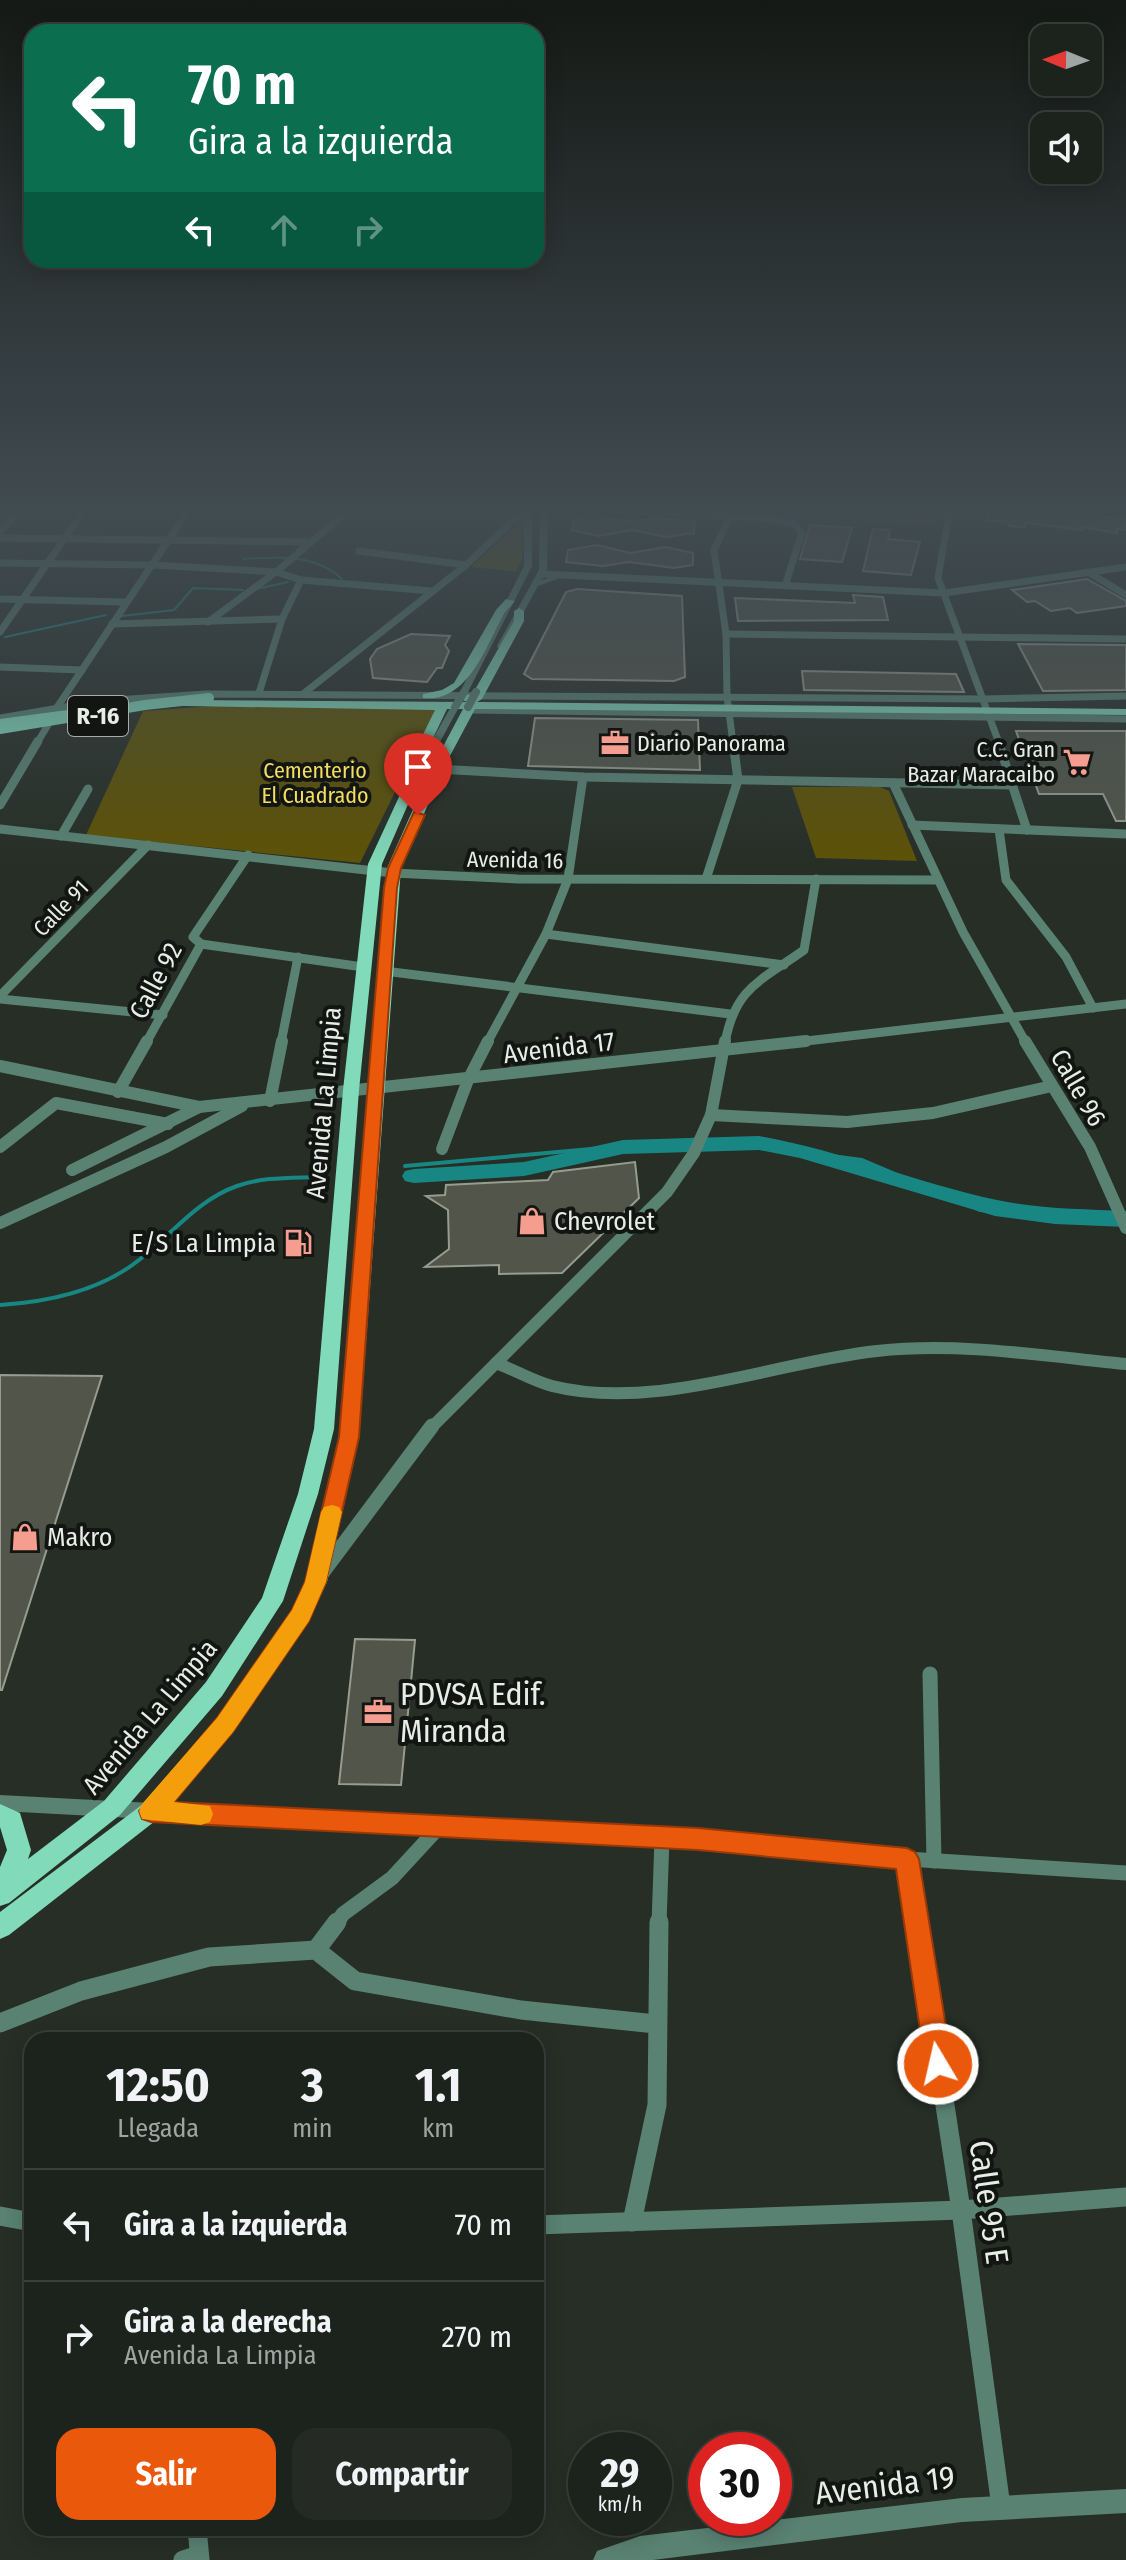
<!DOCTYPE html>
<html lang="es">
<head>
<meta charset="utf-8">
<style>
  :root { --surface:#1c221c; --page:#252a25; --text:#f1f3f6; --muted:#a0a4a3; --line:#3a3f3b; --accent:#ea580c }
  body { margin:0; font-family:"Fira Sans Condensed",sans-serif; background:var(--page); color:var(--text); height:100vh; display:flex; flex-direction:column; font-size:30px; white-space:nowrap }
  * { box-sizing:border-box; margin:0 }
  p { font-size:26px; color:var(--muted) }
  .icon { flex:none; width:44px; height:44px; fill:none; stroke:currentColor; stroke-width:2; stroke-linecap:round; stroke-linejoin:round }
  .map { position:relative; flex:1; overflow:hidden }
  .side { position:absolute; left:24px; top:2032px; width:520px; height:504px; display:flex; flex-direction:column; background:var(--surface); border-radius:24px; box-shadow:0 4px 20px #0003,0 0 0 2px var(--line) }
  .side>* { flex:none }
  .guide { position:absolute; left:24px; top:24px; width:520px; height:244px; border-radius:24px; box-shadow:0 4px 20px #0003,0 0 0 2px var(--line); background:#0b6e4f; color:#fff; overflow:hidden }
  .needle { width:52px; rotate:271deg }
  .fabs { position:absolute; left:1030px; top:24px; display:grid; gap:16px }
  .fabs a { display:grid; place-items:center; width:72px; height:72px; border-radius:16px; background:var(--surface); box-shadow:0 4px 20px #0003,0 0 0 2px var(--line); font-size:40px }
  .speed { position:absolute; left:568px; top:2432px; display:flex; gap:16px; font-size:40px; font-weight:700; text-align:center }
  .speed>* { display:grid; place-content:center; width:104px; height:104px; border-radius:50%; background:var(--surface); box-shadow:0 4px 20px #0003,0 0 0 2px var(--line); line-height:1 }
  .speed small { font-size:20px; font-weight:400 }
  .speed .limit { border:12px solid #d22; background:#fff; color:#111 }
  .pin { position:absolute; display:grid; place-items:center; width:68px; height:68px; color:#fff; margin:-82px -34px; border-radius:50% 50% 50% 0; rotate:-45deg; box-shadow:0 0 8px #0007 }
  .pin .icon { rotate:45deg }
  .me { position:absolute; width:88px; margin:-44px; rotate:351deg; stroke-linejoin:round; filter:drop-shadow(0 0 6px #0008) }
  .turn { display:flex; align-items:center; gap:28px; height:168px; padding:0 32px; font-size:36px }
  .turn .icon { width:104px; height:104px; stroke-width:2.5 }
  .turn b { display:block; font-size:56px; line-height:68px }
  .lanes { display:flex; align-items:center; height:76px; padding:0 32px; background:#0003; justify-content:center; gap:40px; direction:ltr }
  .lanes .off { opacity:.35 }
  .eta { display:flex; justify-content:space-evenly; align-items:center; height:136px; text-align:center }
  .eta b { font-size:48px; font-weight:700; line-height:56px }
  .action { display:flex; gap:16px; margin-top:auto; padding:16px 32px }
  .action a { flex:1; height:92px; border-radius:24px; background:var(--accent); color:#fff; font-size:32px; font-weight:700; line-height:92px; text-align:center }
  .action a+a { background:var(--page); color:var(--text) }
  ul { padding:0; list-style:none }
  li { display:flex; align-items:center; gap:24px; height:112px; padding:0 32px; border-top:2px solid var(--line) }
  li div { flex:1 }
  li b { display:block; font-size:30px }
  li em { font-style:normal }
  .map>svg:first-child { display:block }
  .green { fill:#5d5206 }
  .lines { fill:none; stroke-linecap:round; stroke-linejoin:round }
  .stream-far1 { stroke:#188784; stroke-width:2 }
  .stream { stroke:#188784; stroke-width:4 }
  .river { fill:#188784; fill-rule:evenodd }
  .building { fill:#51554a; stroke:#979c8f; stroke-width:2 }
  .minor-far4 { stroke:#598273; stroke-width:7 }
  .minor-far3 { stroke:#598273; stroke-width:9 }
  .minor-far2 { stroke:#598273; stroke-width:12 }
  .minor-far1 { stroke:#598273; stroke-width:15 }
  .minor { stroke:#598273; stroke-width:19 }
  .tertiary { fill:#598273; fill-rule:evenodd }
  .primary { fill:#81daba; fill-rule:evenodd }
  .tertiary-bridge { stroke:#598273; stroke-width:8 }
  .primary-bridge { stroke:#81daba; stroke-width:10 }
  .route { fill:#ea580c; stroke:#983908; stroke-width:2 }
  .slow { fill:#f59e0b }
  .labels { text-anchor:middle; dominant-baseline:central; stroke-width:8; stroke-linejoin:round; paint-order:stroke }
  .far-poi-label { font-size:22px; fill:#e8ede8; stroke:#121512; text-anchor:start }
  .far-park-label { font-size:22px; fill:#f3de62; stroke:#121512 }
  .far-street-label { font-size:22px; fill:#e8ede8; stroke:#121512 }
  .shield { fill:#121512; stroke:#a8aca8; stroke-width:2 }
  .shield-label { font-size:24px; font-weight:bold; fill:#e8ede8 }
  .street-label { font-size:26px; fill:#e8ede8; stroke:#121512 }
  .poi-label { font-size:26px; fill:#e8ede8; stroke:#121512; text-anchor:start }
  .near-poi-label { font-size:32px; fill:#e8ede8; stroke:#121512; text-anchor:start }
  .near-street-label { font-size:32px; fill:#e8ede8; stroke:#121512 }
</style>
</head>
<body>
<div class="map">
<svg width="1126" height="2560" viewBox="0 0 1126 2560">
  <rect width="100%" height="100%" fill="#262e26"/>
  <g class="green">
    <polygon points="870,509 938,509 934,526 867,521"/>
    <polygon points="524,518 522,560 516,572 471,567"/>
    <polygon points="215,706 437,707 360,863 86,835 143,711"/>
    <polygon points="792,787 880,787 889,791 917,861 816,858"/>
  </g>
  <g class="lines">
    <g class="stream-far1">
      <path d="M243,559C279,557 314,553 342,579"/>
      <polyline points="256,589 288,582"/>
      <polyline points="122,616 174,610 193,588 243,590"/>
      <polyline points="5,637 106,615"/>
    </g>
    <g class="stream">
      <polyline points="405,1166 701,1139 862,1160 980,1210 1117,1218"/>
      <path d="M0,1305C48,1302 100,1291 139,1260C171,1235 197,1200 237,1186C262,1177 290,1178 316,1177"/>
    </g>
    <path class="river" d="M759,1136C840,1150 916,1183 997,1200C1039,1209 1083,1209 1126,1211V1227L1055,1224L995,1216L800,1158L759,1150L623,1154L524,1176L414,1183L405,1181L402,1176L405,1171L414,1169L524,1162L623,1140Z"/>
  </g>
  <g class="building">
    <polygon points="989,509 1126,518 1126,530 1117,529 1117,533 1083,527 1082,530 1025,523 1025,527 1009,526 1009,522 987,521"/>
    <polygon points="592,516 634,522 653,518 695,521 694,533 666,537 633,530 598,536 572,530 574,519"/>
    <polygon points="810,525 852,528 842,562 800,559"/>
    <polygon points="873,529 890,530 888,539 920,542 911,575 863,571"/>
    <polygon points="597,545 630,553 666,547 693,553 693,565 674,568 629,562 603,566 566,562 568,550"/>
    <polygon points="1087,579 1126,601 1126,606 1077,613 1070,608 1051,611 1035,601 1027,602 1012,590"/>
    <polygon points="577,589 682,596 685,677 674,681 532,679 524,674 566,592"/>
    <polygon points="853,595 883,597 888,620 738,621 735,598 855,603"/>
    <polygon points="411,634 450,636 445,645 449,651 442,668 437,668 427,682 373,678 370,659 377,649"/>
    <polygon points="1018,644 1126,645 1126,690 1043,691"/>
    <polygon points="802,671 956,674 964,692 804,690"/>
    <polygon points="535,718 698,720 700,770 528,766"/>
    <polygon points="1016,731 1126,731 1126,821 1116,821 1103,794 1039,794"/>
    <polygon points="635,1162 639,1198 562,1273 499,1274 499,1265 425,1267 449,1249 448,1210 426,1196 445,1195 446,1185 548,1180 553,1172"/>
    <polygon points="0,1375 102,1376 2,1690 0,1690"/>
    <polygon points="355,1639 415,1640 401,1785 339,1784"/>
  </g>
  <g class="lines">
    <g class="minor-far4">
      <polyline points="602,509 765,518 792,523 802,532 785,586"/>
      <polyline points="950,509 938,578 999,743"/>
      <polyline points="0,532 22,509"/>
      <polyline points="0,538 307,542"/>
      <polyline points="359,551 466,565"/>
      <polyline points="0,563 153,565 276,572 301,580 432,591"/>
      <polyline points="1088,572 1126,595"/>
      <polyline points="541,574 944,593 1126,567"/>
      <polyline points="0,599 124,602"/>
      <polyline points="208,622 276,572 350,509"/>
      <polyline points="112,624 282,619"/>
      <polyline points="0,632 85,509"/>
      <polyline points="726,634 1126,639"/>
      <polyline points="0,667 82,670"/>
      <polyline points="259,693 282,619 301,580"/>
      <polyline points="303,694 466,565 525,509"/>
      <polyline points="56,709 189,509"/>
      <polyline points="470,710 1126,719"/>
      <polyline points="0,718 100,701 206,694 983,699 1126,696"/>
      <polyline points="37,743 48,725"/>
      <polyline points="733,743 727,697 726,634 714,550 734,509"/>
    </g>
    <g class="minor-far3">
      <polyline points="998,741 1027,830"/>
      <polyline points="437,769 583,777 1013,785"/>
      <polyline points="893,783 963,932 1026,1043"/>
      <polyline points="0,805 38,741"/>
      <polyline points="912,825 1126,834"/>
      <polyline points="0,829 393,873 518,879 936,880"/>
      <polyline points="999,829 1006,880 1066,957 1093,1008"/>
      <polyline points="61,836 88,789"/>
      <polyline points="706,879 738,780 733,741"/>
      <polyline points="546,934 784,965"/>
      <polyline points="201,944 363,967"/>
      <polyline points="384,971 730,1014"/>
      <polyline points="0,996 148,845"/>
      <polyline points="0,999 163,1015"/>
      <polyline points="146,1043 201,944 193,937 248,855"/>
      <polyline points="281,1043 298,957"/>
      <polyline points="487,1043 546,934 568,879 583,777"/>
      <path d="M725,1043C735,987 761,981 804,950L816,879"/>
      <polyline points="789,1043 1126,1004"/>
    </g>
    <g class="minor-far2">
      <polyline points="1025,1041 1090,1147 1126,1228"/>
      <polyline points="0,1066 199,1107 806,1041"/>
      <polyline points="118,1092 147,1041"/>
      <polyline points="270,1101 282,1041"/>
      <polyline points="711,1115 847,1122 933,1113 1052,1086"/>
      <polyline points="0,1147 56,1103 168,1124"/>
      <polyline points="442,1149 468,1080 488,1041"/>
      <polyline points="72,1170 199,1107"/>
      <polyline points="0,1223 166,1147 242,1106"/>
      <path d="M496,1363C515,1370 533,1381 552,1386C655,1412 774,1362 877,1351C960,1342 1044,1356 1126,1364"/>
      <polyline points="431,1428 667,1192 694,1153 711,1115 725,1041"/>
    </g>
    <g class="minor-far1">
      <polyline points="322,1573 432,1426"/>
      <polyline points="930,1674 934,1861"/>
      <polyline points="151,1811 698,1839 907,1859 1126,1873"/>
      <polyline points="907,1859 917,1924"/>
      <polyline points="336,1924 343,1914 392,1878 440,1826"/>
      <polyline points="659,1924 662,1838"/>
    </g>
    <g class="minor">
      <polyline points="917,1922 961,2210 1001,2507"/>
      <polyline points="316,1950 337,1922"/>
      <polyline points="0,2023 81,1991 209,1957 316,1950 355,1981 521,2010 656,2024"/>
      <polyline points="0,2216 32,2222"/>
      <polyline points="632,2222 657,2105 659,1922"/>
      <polyline points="536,2225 961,2210 1126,2197"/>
      <polyline points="197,2528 200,2560"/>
      <polyline points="183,2560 199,2555"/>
    </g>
    <g class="tertiary">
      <polygon points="524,509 532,509 532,566 468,692 461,694 460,692 524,566"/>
      <polygon points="540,509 548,509 547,570 542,580 564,573 568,575 538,586 505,646 498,648 497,646 539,570"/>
      <polygon points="452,705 459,707 416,786 408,788 406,786"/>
      <polygon points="0,1795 151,1803 158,1805 160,1811 158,1817 151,1819 0,1811"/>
      <polygon points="1126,2489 1126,2513 962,2522 653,2560 593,2560 597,2551 640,2536 962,2498"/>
    </g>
    <g class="primary">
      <path d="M506,599L515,601L505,612C486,645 469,703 423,698V694L442,690L454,683L496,610Z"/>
      <polygon points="519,608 524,611 524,621 482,699 477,702 1126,709 1126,715 475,709 443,769 401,868 359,1437 327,1582 309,1621 233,1732 159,1818 9,1935 0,1939 0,1912 143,1804 217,1718 292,1610 305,1582 339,1437 387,868 431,769 463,709 447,709 421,763 416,786 382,864 359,1090 334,1429 318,1494 283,1601 222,1696 120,1815 9,1903 0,1906 0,1867 7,1850 0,1827 0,1804 20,1813 31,1850 28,1859 104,1801 206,1682 262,1598 298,1494 314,1429 343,1090 368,864 404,786 409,763 435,710 185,706 179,703 185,700 467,702 456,697 462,694 472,695 514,621 514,611"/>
      <polygon points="127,702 133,705 131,707 0,725 0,719"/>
    </g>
    <g class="tertiary-bridge">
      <polyline points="455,707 464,692"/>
      <polyline points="468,707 476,692"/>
    </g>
    <polyline class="primary-bridge" points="0,729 145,705 209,698"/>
  </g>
  <linearGradient id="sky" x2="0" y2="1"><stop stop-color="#151915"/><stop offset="0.59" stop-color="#414c52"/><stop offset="1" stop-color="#414c52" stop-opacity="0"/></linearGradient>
  <rect width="1126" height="868" fill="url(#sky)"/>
  <polygon class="route" points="414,812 425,815 401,868 397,888 359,1437 326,1582 309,1621 233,1732 174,1802 698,1828 907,1848 915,1852 919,1859 952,2064 948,2074 938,2078 929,2074 925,2064 896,1869 698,1850 151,1822 142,1819 139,1811 217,1718 292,1610 305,1582 339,1437 384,888 388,868"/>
  <polygon class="slow" points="332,1505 339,1507 342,1512 326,1582 309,1621 233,1732 174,1802 210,1806 213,1814 210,1822 201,1825 142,1819 139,1811 142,1804 217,1718 292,1610 305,1582 321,1512 324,1507"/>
  <defs>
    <symbol id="office-bare" viewBox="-9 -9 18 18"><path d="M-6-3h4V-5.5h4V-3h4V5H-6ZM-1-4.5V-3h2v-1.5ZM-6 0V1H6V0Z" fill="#f59d8e" stroke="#121512" stroke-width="2.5" paint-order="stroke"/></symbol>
    <symbol id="supermarket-bare" viewBox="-9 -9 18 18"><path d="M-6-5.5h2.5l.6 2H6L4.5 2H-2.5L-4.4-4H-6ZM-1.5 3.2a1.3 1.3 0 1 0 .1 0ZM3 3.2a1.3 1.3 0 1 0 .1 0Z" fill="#f59d8e" stroke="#121512" stroke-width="2.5" paint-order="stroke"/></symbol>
    <symbol id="shop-bare" viewBox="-9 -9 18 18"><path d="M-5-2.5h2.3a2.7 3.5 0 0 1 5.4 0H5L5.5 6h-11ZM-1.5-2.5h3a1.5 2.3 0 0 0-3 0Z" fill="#f59d8e" stroke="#121512" stroke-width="2.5" paint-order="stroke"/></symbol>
    <symbol id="fuel-bare" viewBox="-9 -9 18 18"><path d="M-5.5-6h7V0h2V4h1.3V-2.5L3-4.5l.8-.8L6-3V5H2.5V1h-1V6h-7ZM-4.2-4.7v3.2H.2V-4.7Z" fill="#f59d8e" stroke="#121512" stroke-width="2.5" paint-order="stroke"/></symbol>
  </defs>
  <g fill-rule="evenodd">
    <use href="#office-bare" x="595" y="723" width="40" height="40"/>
    <use href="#supermarket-bare" x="1057" y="742" width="40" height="40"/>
    <use href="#shop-bare" x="512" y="1201" width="40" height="40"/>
    <use href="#fuel-bare" x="278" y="1223" width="40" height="40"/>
    <use href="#shop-bare" x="5" y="1517" width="40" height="40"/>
    <use href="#office-bare" x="358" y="1692" width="40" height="40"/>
  </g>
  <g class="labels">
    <g class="far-poi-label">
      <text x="637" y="743">Diario Panorama</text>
      <text x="1055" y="749" text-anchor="end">C.C. Gran<tspan x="1055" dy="25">Bazar Maracaibo</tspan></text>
    </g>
    <g class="far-park-label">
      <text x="315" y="770">Cementerio<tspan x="315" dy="25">El Cuadrado</tspan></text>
    </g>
    <g class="far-street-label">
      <text transform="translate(515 860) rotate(1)">Avenida 16</text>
      <text transform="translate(61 908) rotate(-46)">Calle 91</text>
    </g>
    <rect class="shield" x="68" y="696" width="60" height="40" rx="6"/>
    <g class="shield-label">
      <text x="98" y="716">R-16</text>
    </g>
    <g class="street-label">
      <text transform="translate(156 981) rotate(-62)">Calle 92</text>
      <text transform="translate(559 1048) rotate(-7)">Avenida 17</text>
      <text transform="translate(1078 1088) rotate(60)">Calle 96</text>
      <text transform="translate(324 1103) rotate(-85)">Avenida La Limpia</text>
      <text transform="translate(150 1717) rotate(-50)">Avenida La Limpia</text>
    </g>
    <g class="poi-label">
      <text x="554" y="1221">Chevrolet</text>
      <text x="276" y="1243" text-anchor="end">E/S La Limpia</text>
      <text x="47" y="1537">Makro</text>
    </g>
    <g class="near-poi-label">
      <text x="400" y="1694">PDVSA Edif.<tspan x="400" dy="37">Miranda</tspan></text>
    </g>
    <g class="near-street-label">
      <text transform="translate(989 2202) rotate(82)">Calle 95 E</text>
      <text transform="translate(885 2485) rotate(-7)">Avenida 19</text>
    </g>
  </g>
</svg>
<div class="fabs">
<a><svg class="needle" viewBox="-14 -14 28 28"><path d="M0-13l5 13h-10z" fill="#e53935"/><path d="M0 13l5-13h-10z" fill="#a0a4a3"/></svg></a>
<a><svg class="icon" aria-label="sound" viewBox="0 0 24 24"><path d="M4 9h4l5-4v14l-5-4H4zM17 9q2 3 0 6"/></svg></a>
</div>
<div class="speed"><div>29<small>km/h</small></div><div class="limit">30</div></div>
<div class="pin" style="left:418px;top:815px;background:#d93025"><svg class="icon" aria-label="arrive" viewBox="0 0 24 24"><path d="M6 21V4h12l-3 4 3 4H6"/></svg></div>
<svg class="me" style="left:938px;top:2064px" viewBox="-20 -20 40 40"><circle r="17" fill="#ea580c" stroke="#fff" stroke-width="3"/><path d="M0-11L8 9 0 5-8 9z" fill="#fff"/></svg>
<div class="guide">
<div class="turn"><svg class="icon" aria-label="left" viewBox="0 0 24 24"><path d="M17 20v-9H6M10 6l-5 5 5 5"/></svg><div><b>70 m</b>Gira a la izquierda</div></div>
<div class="lanes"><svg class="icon" aria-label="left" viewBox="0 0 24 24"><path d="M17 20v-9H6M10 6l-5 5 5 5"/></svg><svg class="icon off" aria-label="ahead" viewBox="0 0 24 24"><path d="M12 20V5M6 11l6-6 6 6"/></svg><svg class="icon off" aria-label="right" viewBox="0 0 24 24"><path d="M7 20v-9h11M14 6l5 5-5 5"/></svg></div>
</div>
<section class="side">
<div class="eta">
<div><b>12:50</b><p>Llegada</p></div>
<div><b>3</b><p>min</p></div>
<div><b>1.1</b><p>km</p></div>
</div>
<ul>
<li><svg class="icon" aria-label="left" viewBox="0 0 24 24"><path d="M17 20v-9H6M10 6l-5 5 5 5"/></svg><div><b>Gira a la izquierda</b></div><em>70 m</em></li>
<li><svg class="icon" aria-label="right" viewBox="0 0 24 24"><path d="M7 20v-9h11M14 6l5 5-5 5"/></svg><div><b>Gira a la derecha</b><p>Avenida La Limpia</p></div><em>270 m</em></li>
</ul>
<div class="action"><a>Salir</a><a>Compartir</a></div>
</section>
</div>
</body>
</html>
